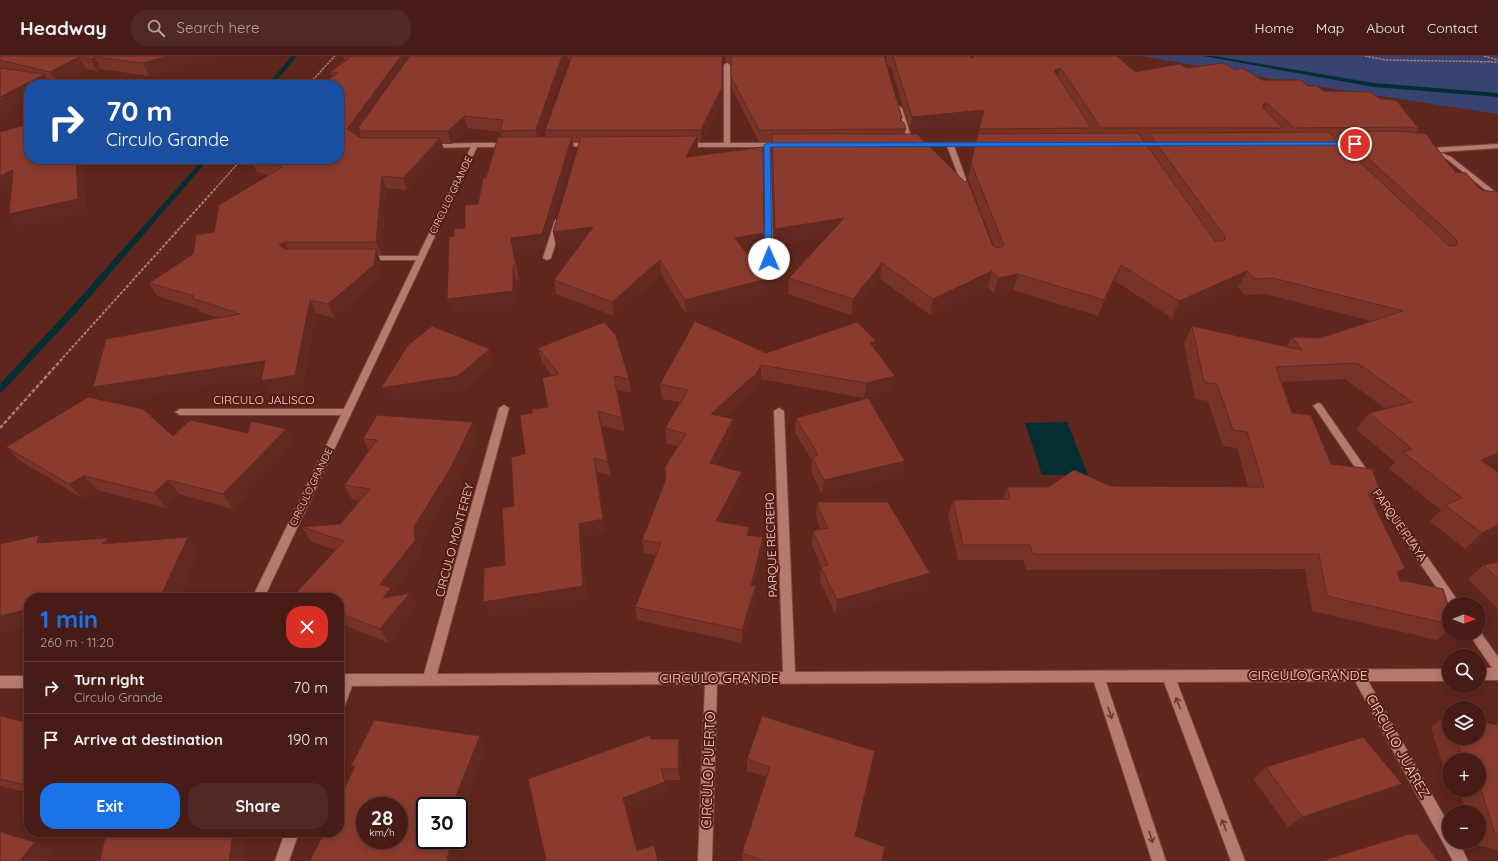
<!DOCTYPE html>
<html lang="en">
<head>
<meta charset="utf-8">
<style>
  :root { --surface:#471c16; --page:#512923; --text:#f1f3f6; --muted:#b0a1a1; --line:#5f3a35; --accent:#1a73e8 }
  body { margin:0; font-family:Quicksand,sans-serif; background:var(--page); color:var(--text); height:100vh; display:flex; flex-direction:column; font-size:15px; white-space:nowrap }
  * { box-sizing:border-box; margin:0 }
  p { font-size:13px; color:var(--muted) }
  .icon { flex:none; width:22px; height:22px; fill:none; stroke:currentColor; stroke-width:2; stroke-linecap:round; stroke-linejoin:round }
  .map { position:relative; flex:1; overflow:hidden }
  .drawer { position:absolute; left:24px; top:537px; width:320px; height:244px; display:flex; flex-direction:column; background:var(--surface); border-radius:16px; box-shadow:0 2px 10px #0003,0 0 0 1px var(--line) }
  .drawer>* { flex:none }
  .banner { position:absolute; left:24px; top:24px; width:320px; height:84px; border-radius:16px; box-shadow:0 2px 10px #0003,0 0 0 1px var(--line); background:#1a4fa0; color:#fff; overflow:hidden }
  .needle { width:26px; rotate:90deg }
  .buttons { position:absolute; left:1442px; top:541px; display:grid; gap:8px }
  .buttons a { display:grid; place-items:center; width:44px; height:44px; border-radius:50%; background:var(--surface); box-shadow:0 2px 10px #0003,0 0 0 1px var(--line); font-size:20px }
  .speed { position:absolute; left:356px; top:741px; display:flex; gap:8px; font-size:20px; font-weight:700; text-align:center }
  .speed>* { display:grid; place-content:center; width:52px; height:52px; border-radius:50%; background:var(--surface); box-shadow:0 2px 10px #0003,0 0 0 1px var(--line); line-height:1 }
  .speed small { font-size:10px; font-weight:400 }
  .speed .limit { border:2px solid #111; border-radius:6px; background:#fff; color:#111 }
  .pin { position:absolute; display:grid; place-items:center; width:34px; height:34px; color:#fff; margin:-17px; border:2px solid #fff; border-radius:50%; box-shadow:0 1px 4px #0007 }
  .me { position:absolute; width:44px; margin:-22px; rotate:359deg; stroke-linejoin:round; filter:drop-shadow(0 0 3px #0008) }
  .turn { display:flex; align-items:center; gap:14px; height:84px; padding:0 16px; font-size:18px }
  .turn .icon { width:52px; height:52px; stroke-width:2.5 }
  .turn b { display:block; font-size:28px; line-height:34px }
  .round { display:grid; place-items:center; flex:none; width:42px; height:42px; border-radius:16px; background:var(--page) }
  .headline { display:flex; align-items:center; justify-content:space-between; height:68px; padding:0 16px }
  h1 { font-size:24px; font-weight:700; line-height:30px; color:var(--accent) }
  .cta { display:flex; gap:8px; margin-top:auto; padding:8px 16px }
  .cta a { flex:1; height:46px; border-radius:16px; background:var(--accent); color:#fff; font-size:16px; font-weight:700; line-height:46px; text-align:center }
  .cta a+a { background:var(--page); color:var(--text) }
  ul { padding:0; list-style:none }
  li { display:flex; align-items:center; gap:12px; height:52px; padding:0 16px; border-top:1px solid var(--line) }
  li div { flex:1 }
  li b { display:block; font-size:15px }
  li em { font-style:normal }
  header { display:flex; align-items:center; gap:24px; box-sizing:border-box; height:56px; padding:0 20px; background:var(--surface); border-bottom:1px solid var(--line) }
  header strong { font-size:19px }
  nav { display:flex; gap:22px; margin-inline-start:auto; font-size:14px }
  .search { width:280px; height:36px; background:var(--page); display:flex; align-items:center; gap:10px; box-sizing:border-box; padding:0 14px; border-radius:16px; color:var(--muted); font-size:15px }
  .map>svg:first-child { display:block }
  .green { fill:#374471 }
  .water { fill:#052e34 }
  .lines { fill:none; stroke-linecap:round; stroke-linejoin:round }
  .stream { fill:#052e34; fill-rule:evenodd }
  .minor-casing { stroke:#7b463d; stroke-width:2 }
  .path-far2 { stroke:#ac7d75; stroke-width:1.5; stroke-dasharray:2.5 1; stroke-linecap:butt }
  .path-far1 { stroke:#ac7d75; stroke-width:2; stroke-dasharray:3 1.5; stroke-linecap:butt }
  .path { stroke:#ac7d75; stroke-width:2.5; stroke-dasharray:4 2; stroke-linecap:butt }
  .minor { fill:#b5796e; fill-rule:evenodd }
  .wall { fill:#773328; fill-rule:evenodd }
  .shaded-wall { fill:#612920 }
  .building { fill:#8a3b2e; stroke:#612920; fill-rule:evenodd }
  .oneway { stroke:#70372e }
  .route { fill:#1a73e8; stroke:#114b97 }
  .labels { text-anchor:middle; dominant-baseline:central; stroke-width:4; stroke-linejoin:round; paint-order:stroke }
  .far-street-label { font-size:10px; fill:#fad5ce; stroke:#531b13 }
  .street-label { font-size:12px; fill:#fad5ce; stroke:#531b13 }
  .near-street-label { font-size:14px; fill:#fad5ce; stroke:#531b13 }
</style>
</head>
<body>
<header>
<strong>Headway</strong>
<div class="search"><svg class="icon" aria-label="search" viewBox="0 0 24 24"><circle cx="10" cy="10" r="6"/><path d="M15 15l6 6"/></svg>Search here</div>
<nav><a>Home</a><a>Map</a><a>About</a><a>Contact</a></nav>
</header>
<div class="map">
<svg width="1498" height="805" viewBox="0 0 1498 805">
  <rect width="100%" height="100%" fill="#5f261d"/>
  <polygon class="green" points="1142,0 1498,0 1498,58 1290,26"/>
  <polygon class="water" points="1067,366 1088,419 1042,419 1025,367"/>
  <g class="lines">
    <g class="stream">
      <polygon points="292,0 297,0 273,29 267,29"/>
      <polygon points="1203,0 1214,0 1374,27 1498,37 1498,41 1374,31"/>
      <polygon points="203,103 209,103 75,258 3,335 0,336 0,328 69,254"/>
    </g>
    <defs>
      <g id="minor">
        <polygon points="727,7 730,9 730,87 785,87 788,89 785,91 770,91 773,203 769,205 765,203 764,91 685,91 682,89 685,87 724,87 724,9"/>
        <polygon points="899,50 902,52 913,87 991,87 991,89 989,90 954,90 971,137 970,138 965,137 947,90 908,89 896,52"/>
        <polygon points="475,87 509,87 512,89 509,91 477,91 264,542 252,542 341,359 180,359 175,356 180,353 344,353 416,204 367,204 363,202 367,200 418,200 471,91 429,92 426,90 429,88"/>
        <polygon points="561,87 593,87 596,89 593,91 559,90 558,89"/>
        <polygon points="1498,88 1498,92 1439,96 1451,101 1498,138 1498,144 1447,103 1427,94 1430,92"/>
        <polygon points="555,164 561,164 562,166 551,202 547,204 543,202"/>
        <polygon points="1318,347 1321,348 1460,548 1449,548 1449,550 1315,352 1313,350"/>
        <polygon points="504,349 509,352 437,618 783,616 774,355 779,352 784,355 795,616 1449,613 1449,625 1368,625 1449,769 1449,786 1459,786 1468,805 1453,805 1355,625 1177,626 1245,805 1231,805 1164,626 1106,626 1166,805 1152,805 1094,626 717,628 712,805 698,805 705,628 352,630 344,652 339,654 339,618 424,618 499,352"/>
        <polygon points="1479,574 1498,601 1498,624 1479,624 1479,612 1492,612 1469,578 1479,578"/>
        <rect x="0" y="620" width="29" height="12"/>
        <polygon points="285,776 299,776 289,805 275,805"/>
      </g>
    </defs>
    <use href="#minor" class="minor-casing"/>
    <g class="path-far2">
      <polyline points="1365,0 1386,4 1498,6"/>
      <polyline points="1484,0 1498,4"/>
      <polyline points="308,29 335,0"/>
      <polyline points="214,134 242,103"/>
    </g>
    <polyline class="path-far1" points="60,305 215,133"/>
    <polyline class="path" points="0,372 61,304"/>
    <use href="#minor" class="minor"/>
  </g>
  <g class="wall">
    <polygon points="0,0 217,0 149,20 101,13 97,15 86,13 58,28 50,26 52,29 29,29 12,52 13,54 0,61"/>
    <path d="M343,0H970L972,3L1135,16L1187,12L1235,14L1262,24L1308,30L1323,35L1380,43L1419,73L1416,77L1455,116L1490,410L1498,416V477L1465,493L1430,465L1441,454L1389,413L1395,406L1356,373L1369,357L1386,353L1345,323L1282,326L1292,357L1331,408L1382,439L1374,448L1401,526L1449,552V574L1437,584L1312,555L1305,513L1026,514L1023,504H958L948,460L953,444L1003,443L1007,431L1111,430L1248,431L1237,392L1223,390L1208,345L1195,343L1184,287L1192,270L1286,291L1292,281L1320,282L1371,265L1265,238L1245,239L1238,231L1172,262L1115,225L1098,260L1013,234L994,238L988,231L930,259L880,223L851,259L788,238L789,222L828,180L774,189L772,86H759L732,33L731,9L726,6L722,9V44L701,86H698V93L694,100L764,177L763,191L744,194L767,237L686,258L661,218L614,260L556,238L554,224L582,187L556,190L579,86H573L574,94L545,192L514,196L519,224L516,223L517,249L451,257L454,180L465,172L478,148L486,122L501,81L500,76L468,72L451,88H442L444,94L407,134L386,132L381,199H378L381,206L379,222L334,262L316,257L302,333L269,338L262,320L106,345L173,380L248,377L286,373L294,387L233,453L179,438L166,452L97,434L82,442L20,405L6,391L103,344L219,262L200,256L198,253L157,240L149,227L193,198L214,176L268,119L257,116L251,104L339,103L332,21L330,16L345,5ZM569,5H570L545,74L546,81H540L566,8ZM886,8L891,11L910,73L981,66L968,122L994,190H993L905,78L906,73L902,65ZM359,75L361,82L356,79Z"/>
    <polygon points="876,285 875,293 895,320 892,334 864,342 761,323 755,335 751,336 724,361 733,363 733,378 717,409 742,430 723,467 749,471 749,479 763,495 754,529 756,542 742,587 637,564 635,551 656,500 644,497 642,484 666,423 678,390 666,387 665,372 680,346 662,343 660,328 766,297"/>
    <polygon points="538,292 629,323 631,337 617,334 622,362 625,376 601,369 611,420 597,416 606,477 582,481 587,543 489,560 483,546 505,509 514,450 525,398 532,357 548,351 552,320 542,306"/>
    <polygon points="796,362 905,405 902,419 822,438 811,415 812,405 795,376"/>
    <polygon points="478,380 455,427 421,486 422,499 393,536 395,540 410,537 417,550 389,587 339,567 339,542 296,542 294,539 336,494 311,486 302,471 340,468 360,445 352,443 344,429 369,395 363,383"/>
    <polygon points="817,446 926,531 835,557 820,525 821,511 812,489 813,475 821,474 817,465 817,462 816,460"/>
    <polygon points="1498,506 1498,553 1468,523 1484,509"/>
    <polygon points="1447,659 1449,659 1449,682 1479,682 1498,669 1498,794 1475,789 1474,786 1479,786 1479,756 1466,756 1459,734 1479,734 1479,704 1449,704 1449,717 1445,716 1431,671"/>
    <polygon points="0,660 29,667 29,737 0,730"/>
    <polygon points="762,660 855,780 882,805 742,805 742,797 767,721 747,715 747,703"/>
    <polygon points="681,695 680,724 664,724 667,737 626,752 637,795 658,805 546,805"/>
    <polygon points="1266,711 1385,739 1288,771 1253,723"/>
  </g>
  <g class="shaded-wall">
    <polygon points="169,0 217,0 149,20 143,7"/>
    <polygon points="401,0 412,0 358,72 359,75 352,85 347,73"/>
    <polygon points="562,0 568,0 569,5 566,8 538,87 536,74"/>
    <polygon points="722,0 726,0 726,6 722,9 722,44 701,86 701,74"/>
    <polygon points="884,0 887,0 886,8"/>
    <polygon points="79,1 86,13 58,28 50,16"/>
    <polygon points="95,1 101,13 97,15 91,3"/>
    <polygon points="1060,12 1057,24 1052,26 1055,14"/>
    <polygon points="45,18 52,29 29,29 29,43 12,52 13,54 0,61 0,41"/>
    <polygon points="1267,47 1261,59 1263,49"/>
    <polygon points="984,54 981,66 910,73 912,61"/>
    <polygon points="464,60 468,72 451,88 448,75"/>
    <polygon points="697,80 698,93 687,114 686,101"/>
    <polygon points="572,81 574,94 545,192 514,196 519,224 516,210 511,182"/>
    <polygon points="440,82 444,94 407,134 403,122"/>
    <polygon points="76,103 84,103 87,156 19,172 9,158"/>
    <polygon points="13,114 23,128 0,138 0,120"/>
    <polygon points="382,120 386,132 381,199 376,186"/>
    <polygon points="844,162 843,178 774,189 775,173"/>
    <polygon points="593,171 595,185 556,190 553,176"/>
    <polygon points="764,177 763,191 735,196 735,182"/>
    <polygon points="285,186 291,200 279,189"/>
    <polygon points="376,193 381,206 379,222 334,262 328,248"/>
    <polygon points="660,204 661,218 614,260 612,246"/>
    <polygon points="882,207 880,223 851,259 853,243"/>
    <polygon points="513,209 516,223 517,249 451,257 447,243"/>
    <polygon points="1121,209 1115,225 1098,260 1104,244"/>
    <polygon points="992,215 988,231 930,259 933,243"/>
    <polygon points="1247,215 1238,231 1172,262 1179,245"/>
    <polygon points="0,218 4,227 0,228"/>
    <polygon points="1018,218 1013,234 994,238 998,222"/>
    <polygon points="767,223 767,237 686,258 685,244"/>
    <polygon points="310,244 316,257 302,333 269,338 261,325"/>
    <polygon points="876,285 874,299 870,287"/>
    <polygon points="490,293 494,308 463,335 387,346 381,332"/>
    <polygon points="265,305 273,319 103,345 93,331"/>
    <polygon points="761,309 761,323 755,335 751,336 712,372 711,358"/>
    <polygon points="895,320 892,334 864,342 866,327"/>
    <polygon points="733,363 733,378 711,421 710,407"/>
    <polygon points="473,366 478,380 455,427 421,486 422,499 393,536 399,546 383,542 380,528 414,471"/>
    <polygon points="286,373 294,387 233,453 223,438"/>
    <polygon points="1498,397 1498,407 1465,420 1481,404"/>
    <polygon points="594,402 597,416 606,477 582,481 587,543 489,560 483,546 579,468"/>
    <polygon points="905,405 902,419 822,438 824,424"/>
    <polygon points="742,416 742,430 717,479 716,465"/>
    <polygon points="84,420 97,434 82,442 69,428"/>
    <polygon points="168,424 179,438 166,452 154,437"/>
    <polygon points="1498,469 1498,477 1465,493 1482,477"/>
    <polygon points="749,471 749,485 747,479"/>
    <polygon points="39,479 54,494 37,487"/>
    <polygon points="188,481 200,495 179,542 160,542"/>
    <polygon points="763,481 763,495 751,544 751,530"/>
    <polygon points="108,482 121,496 102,488"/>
    <polygon points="1405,512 1390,528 1397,516"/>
    <polygon points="930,517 926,531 835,557 837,544"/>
    <polygon points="756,529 756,542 742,587 742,574"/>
    <polygon points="410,537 417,550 389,587 380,573"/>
    <polygon points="29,553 29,571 0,577 0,560"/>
    <polygon points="480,680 486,692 459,764 459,750 452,750"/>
    <polygon points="679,683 681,695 680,724 678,713"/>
    <polygon points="665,726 667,737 626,752 640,805 623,742"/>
    <polygon points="1402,728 1385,739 1288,771 1302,761"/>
    <polygon points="459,771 466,781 458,805 446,805 453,784 459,784"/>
    <polygon points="233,776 248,776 244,805 229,805"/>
    <polygon points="35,786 54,796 47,805 20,805"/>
  </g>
  <g class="building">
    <polygon points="0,0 169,0 143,7 95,1 91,3 79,1 50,16 0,4"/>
    <polygon points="343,0 401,0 347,73 361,82 440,82 403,122 382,120 376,186 285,186 279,189 285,193 376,193 374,209 328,248 310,244 295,319 261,325 265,305 93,331 106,283 240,258 192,242 194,240 149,227 193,198 196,179 214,176 219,149 282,111 251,104 252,103 339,103 339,29 320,29 338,17 330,16 351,1"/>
    <polygon points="410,0 562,0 536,74 500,75 503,64 464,60 448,75 362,75 358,72"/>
    <polygon points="572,0 722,0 722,32 701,74 545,74"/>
    <polygon points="731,0 884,0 902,62 900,63 904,67 906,73 759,74 731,21"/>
    <polygon points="893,0 970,0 972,3 974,0 1117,0 1135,16 1179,8 1187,12 1223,7 1235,14 1242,12 1262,24 1301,24 1308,30 1317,30 1323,35 1371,36 1380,43 1396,44 1419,73 1410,71 1294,72 1267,47 1263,49 1263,52 1283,72 1101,72 1063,15 1060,12 1055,14 1055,16 1091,72 979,73 984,54 912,61"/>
    <polygon points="0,12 45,18 0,41"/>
    <polygon points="0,41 5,42 0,44"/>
    <polygon points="29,68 29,103 76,103 78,143 9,158 13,114 0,120 0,76"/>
    <polygon points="1399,75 1426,78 1455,116 1466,117 1481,134 1498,136 1498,397 1481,404 1498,416 1498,469 1482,477 1445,449 1462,442 1403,396 1412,393 1369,357 1412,346 1357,307 1276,311 1292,357 1311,359 1331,408 1372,413 1382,439 1368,437 1405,512 1397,516 1401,526 1406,525 1443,533 1449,552 1449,568 1327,540 1319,498 1033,498 1030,489 963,489 953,444 1010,443 1007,431 1048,431 1074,414 1111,430 1264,431 1247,376 1233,374 1217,328 1204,326 1192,270 1302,294 1292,281 1320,282 1403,255 1273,222 1254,223 1247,215 1179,245 1121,209 1104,244 1018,218 998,222 992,215 933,243 882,207 853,243 789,222 844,162 775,173 772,78 917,78 966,127 967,123 993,190 999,192 1004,189 971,107 978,78 1138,77 1215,185 1220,186 1224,184 1225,181 1149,77 1328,76 1448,189 1455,190 1457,188 1456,183 1340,76"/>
    <polygon points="697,80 686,101 763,91 764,177 735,182 767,223 685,244 660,204 612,246 554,224 593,171 553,176 581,81"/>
    <polygon points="498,81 572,81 542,178 511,182 516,210 513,209 513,235 447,243 449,181 454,180 454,173 465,172 465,149 478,148 483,122 486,122"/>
    <polygon points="695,265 766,297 857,266 876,285 870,287 895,320 866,327 761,309 755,320 751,322 711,358 733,363 710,407 742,416 716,465 749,471 747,479 763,481 751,530 756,529 742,574 635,551 661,487 642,484 666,423 665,411 686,378 665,372 688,334 660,328"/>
    <polygon points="604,266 616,279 629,323 614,320 622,362 598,355 608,406 594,402 603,463 579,468 583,530 483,546 484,512 505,509 502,452 514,450 511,401 525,398 520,359 532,357 532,353 548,351 542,322 559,318 538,292"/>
    <polygon points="432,270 490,293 458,320 381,332 408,289"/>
    <polygon points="88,341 143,353 173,380 190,364 248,377 251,365 286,373 223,438 168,424 154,437 84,420 69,428 6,391"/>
    <polygon points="868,342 905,405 824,424 812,401 818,399 796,362"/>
    <polygon points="377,359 473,366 450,413 414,471 415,485 380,528 391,532 383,542 410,537 380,573 339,557 339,542 301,542 294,539 344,485 302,471 340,468 370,433 344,429 377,384 363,383"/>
    <polygon points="817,446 888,446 930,517 837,544 821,511 828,509 813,475 828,472 818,451 819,451"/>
    <polygon points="39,479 37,487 108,482 102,488 188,481 160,542 29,542 29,553 0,560 0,488"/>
    <polygon points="1498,506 1498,523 1484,509"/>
    <polygon points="0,660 29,667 29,730 0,723"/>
    <polygon points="762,660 875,695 855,780 885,791 882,805 764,805 742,797 770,711 747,703"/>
    <path d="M374,664L480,680L452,750H425V784H453L446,805H310L324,776H339V744L355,710H351ZM365,750H399V784H365Z"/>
    <polygon points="1479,665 1498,669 1498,779 1495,778 1479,727 1479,704 1463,704 1456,682 1479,682"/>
    <polygon points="650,679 651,683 679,683 678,713 661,713 665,726 623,742 637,795 654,789 658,805 546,805 528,723"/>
    <polygon points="1363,681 1402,728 1302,761 1266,711"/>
    <polygon points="0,776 35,786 20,805 0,805"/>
    <polygon points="106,776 233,776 229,805 100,805"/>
    <polygon points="1409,778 1417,778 1438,805 1321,805"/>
  </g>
  <defs><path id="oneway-shaft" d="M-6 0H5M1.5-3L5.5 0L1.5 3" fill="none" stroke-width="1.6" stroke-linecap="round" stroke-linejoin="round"/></defs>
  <g class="oneway">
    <use href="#oneway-shaft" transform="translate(1178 647) rotate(-111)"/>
    <use href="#oneway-shaft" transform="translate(1110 657) rotate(72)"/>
    <use href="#oneway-shaft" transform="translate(1224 769) rotate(-111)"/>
    <use href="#oneway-shaft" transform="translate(1151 781) rotate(72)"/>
  </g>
  <polygon class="route" points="1355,86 1357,86 1357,89 770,91 772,203 769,205 765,203 764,89 767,87"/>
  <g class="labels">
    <g class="far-street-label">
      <text transform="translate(451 139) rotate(-64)">CIRCULO GRANDE</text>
      <text transform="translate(311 431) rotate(-64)">CIRCULO GRANDE</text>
    </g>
    <g class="street-label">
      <text x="264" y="343">CIRCULO JALISCO</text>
      <text transform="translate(1400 469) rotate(55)">PARQUE PLAYA</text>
      <text transform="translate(454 484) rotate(-75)">CIRCULO MONTEREY</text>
      <text transform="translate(771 489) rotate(-92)">PARQUE RECRERO</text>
    </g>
    <g class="near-street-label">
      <text x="1308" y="619">CIRCULO GRANDE</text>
      <text x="719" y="622">CIRCULO GRANDE</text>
      <text transform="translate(1398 690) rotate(61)">CIRCULO JUAREZ</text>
      <text transform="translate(708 714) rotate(-88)">CIRCULO PUERTO</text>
    </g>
  </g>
</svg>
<div class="buttons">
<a><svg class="needle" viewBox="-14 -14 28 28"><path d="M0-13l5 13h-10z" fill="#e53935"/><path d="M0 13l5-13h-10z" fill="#b0a1a1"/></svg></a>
<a><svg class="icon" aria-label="search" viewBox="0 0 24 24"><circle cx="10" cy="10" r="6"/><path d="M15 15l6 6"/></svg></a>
<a><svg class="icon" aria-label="layers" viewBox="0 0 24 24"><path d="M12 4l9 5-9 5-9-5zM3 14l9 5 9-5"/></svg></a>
<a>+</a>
<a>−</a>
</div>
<div class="speed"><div>28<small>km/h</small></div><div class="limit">30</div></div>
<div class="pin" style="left:1355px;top:88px;background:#d93025"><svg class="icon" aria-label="arrive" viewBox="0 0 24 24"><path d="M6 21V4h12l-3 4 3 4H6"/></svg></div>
<svg class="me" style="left:769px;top:203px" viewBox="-20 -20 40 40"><circle r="19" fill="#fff"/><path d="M0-13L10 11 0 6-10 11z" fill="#1a73e8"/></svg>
<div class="banner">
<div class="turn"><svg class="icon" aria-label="right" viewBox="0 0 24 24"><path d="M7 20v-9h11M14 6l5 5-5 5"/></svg><div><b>70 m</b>Circulo Grande</div></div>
</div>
<section class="drawer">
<div class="headline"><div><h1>1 min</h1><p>260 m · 11:20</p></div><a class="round" style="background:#d93025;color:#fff"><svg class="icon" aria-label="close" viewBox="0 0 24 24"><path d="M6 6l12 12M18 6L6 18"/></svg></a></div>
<ul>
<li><svg class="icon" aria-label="right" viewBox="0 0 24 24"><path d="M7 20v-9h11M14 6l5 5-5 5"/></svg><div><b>Turn right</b><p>Circulo Grande</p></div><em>70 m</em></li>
<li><svg class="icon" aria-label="arrive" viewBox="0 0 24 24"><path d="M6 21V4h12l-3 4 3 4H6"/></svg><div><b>Arrive at destination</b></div><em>190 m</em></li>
</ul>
<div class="cta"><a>Exit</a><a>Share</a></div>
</section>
</div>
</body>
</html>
